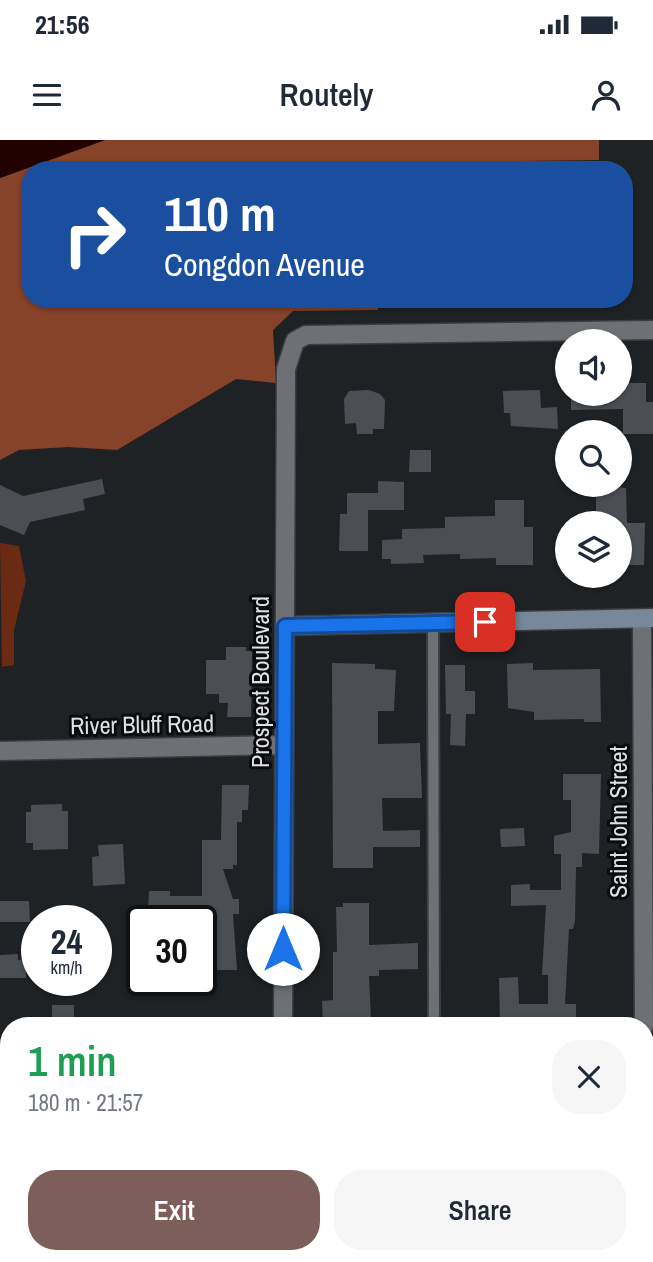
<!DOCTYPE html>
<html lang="en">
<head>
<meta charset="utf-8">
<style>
  :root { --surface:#fff; --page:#f6f6f7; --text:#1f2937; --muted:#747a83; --accent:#7e5e59 }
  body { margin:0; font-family:"Archivo Narrow",sans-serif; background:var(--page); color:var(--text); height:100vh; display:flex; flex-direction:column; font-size:26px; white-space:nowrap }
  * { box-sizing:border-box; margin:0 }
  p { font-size:23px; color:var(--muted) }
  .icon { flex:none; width:38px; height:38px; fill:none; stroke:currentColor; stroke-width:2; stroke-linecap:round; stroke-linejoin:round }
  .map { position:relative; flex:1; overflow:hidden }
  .sheet { position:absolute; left:0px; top:877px; width:654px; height:247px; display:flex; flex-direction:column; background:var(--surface); border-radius:28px 28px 0 0; box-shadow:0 2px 5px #0004 }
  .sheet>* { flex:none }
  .banner { position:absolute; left:21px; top:21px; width:612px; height:147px; border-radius:28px; box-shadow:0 2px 5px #0004; background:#1a4fa0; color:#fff; overflow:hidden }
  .tools { position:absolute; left:555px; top:189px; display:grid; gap:14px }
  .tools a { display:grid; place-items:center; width:77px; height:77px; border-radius:50%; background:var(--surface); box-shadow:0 2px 5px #0004; font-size:35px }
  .speed { position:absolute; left:21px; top:765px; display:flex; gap:14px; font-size:35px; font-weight:700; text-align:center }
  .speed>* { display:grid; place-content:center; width:91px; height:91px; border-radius:50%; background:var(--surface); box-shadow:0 2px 5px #0004; line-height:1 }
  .speed small { font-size:18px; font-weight:400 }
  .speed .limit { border:4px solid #111; border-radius:10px; background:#fff; color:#111 }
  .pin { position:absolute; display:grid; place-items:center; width:60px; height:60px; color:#fff; margin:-30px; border-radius:14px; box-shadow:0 4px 10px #0006 }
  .me { position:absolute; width:77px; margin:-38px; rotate:0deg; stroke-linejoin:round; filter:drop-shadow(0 0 5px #0008) }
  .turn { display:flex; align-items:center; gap:24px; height:147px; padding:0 28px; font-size:32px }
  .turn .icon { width:91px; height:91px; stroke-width:2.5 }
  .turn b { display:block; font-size:49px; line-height:60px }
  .round { display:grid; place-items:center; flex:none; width:74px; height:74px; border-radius:28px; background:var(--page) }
  .head { display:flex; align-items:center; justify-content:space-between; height:119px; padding:0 28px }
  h1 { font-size:42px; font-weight:600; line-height:52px; color:#1e9e55 }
  .cta { display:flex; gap:14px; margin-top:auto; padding:14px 28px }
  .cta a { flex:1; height:80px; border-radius:28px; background:var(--accent); color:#fff; font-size:28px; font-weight:600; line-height:80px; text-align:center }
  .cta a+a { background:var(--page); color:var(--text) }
  .status { display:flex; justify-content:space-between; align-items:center; height:49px; padding:0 35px; background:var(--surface); direction:ltr }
  .status svg { height:19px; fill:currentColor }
  header { display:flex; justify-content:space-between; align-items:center; height:91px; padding:0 28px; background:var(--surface); font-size:32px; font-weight:600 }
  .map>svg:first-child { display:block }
  .green { fill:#6a2a13 }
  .forest { fill:#87422a }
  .water { fill:#220200 }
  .building { fill:#4b4f53 }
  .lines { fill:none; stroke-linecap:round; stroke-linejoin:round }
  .lane-casing { stroke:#3c3f41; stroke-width:14 }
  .street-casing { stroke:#3c3f41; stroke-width:21 }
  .secondary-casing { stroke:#3c3f41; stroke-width:21 }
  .lane { stroke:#6d7175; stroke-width:10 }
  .street { stroke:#6d7175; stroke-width:18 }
  .secondary { stroke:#76889a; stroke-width:18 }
  .route-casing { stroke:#114b97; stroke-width:18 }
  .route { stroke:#1a73e8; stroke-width:12 }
  .labels { text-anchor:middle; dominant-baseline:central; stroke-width:6; stroke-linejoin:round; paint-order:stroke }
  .street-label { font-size:24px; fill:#dde0e2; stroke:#0a0b0d }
</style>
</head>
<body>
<div class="status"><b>21:56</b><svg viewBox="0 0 49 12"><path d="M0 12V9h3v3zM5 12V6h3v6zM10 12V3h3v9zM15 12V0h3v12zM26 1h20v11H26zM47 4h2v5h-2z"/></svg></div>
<header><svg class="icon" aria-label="menu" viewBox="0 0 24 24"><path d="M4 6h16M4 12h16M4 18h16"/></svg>Routely<svg class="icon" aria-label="person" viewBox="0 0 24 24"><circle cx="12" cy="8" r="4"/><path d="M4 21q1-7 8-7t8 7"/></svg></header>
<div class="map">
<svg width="653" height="1122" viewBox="0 0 653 1122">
  <rect width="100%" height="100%" fill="#1f2225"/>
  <polygon class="green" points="0,403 19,406 26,441 14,490 14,525 2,527"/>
  <polygon class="forest" points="105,0 599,0 599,20 521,21 515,30 30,30 30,159 377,159 378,170 293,171 273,190 276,243 236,239 117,310 68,307 19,310 0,320 0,38"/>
  <polygon class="water" points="0,0 105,0 0,38"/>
  <g class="building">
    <polygon points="623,243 646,243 646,262 653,262 653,294 623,294 623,269 571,270 571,254 623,254"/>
    <polygon points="369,250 380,254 385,260 384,289 373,289 373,294 357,294 356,283 345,284 344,259 349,251"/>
    <polygon points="540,250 541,268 557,267 558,289 511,286 510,273 504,273 503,251"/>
    <polygon points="410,310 431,310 431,332 409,332"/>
    <polygon points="102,339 105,354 83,359 85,370 30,382 24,395 0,385 0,345 23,356"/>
    <polygon points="378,341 404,342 404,370 368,370 368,411 339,411 340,374 347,374 347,353 378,353"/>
    <polygon points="596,345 626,348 627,383 645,383 644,425 623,425 621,422 621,383 596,383"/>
    <polygon points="495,360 524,360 524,387 533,387 533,425 496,425 496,418 460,419 460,414 423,415 424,423 391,424 391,419 382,419 382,400 402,399 402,389 445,388 445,377 495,376"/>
    <polygon points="226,507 246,507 246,511 252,511 251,577 227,577 228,563 219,563 219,554 206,554 206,520 226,520"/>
    <polygon points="332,523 375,524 375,529 396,530 394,571 378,571 378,604 420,603 422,658 382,658 383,691 420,690 420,707 373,707 373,728 333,728"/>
    <polygon points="533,523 533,530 600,529 601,582 584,582 584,579 534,580 534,572 508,568 507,524"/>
    <polygon points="445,525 465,525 465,551 475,551 475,574 466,574 465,606 450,605 451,574 446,574"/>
    <polygon points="563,634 601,634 599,714 582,713 582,727 576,727 575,781 573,789 569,789 565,864 576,864 576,886 500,886 499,838 518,837 519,864 548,864 548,835 542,835 546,765 511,766 511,745 530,744 530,750 561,750 561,714 554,714 554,696 571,692 571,660 563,660"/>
    <polygon points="222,645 249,645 248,670 242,670 242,682 237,682 237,725 233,725 233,729 223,729 233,759 239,759 239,774 233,774 237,830 207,830 207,825 201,825 201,780 189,780 189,773 148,771 149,751 170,751 170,756 202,756 202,700 221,700"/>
    <polygon points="62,664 62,671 68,671 68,709 33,710 33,703 26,703 26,672 31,672 31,665"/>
    <polygon points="524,688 525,706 501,707 500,689"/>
    <polygon points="123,704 125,744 93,746 92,717 99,716 98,705"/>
    <polygon points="0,761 29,761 30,782 0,782"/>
    <polygon points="343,763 369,763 369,805 418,803 418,829 379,830 379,836 369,836 371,881 323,883 322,861 333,860 333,812 337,812 336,767 343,767"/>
    <polygon points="18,814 18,820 26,819 26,838 0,838 0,815"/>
    <rect x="52" y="865" width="22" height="21"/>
  </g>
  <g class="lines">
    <defs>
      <polyline id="lane" points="433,483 434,886"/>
      <g id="street">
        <polyline points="642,479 644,886"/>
        <polyline points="0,611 284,605"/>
        <polyline points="283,886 286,229 295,201 306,195 653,190"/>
        <polyline points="646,1114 653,1114"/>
        <polyline points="168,1122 616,1115"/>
      </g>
      <polyline id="secondary" points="285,486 653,478"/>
    </defs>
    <use href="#lane" class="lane-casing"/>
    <use href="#street" class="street-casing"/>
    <use href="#secondary" class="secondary-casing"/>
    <use href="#lane" class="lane"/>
    <use href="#street" class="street"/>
    <use href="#secondary" class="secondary"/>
  </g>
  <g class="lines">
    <defs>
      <polyline id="route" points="283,809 285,486 485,482"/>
    </defs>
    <use href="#route" class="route-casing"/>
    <use href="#route" class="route"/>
  </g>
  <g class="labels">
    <g class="street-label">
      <text transform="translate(260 542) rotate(-90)">Prospect Boulevard</text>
      <text transform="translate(142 584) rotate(-1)">River Bluff Road</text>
      <text transform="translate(618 682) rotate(-90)">Saint John Street</text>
    </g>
  </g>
</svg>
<div class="tools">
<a><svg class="icon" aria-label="sound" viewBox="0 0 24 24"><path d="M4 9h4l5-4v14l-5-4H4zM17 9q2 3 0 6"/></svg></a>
<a><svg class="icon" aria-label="search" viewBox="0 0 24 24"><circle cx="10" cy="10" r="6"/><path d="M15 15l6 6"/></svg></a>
<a><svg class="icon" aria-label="layers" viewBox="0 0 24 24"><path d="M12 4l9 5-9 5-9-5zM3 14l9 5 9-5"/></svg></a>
</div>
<div class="speed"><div>24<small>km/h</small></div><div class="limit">30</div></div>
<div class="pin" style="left:485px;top:482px;background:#d93025"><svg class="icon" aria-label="arrive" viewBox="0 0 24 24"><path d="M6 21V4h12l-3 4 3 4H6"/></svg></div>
<svg class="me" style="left:283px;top:809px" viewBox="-20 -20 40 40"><circle r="19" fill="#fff"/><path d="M0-13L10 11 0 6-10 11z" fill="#1a73e8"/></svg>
<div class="banner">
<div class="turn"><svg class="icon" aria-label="right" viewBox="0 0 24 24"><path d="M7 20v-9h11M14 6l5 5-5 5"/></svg><div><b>110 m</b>Congdon Avenue</div></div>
</div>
<section class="sheet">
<div class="head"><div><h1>1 min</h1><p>180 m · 21:57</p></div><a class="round"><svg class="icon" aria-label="close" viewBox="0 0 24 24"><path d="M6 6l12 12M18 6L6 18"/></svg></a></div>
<div class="cta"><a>Exit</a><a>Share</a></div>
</section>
</div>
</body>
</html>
